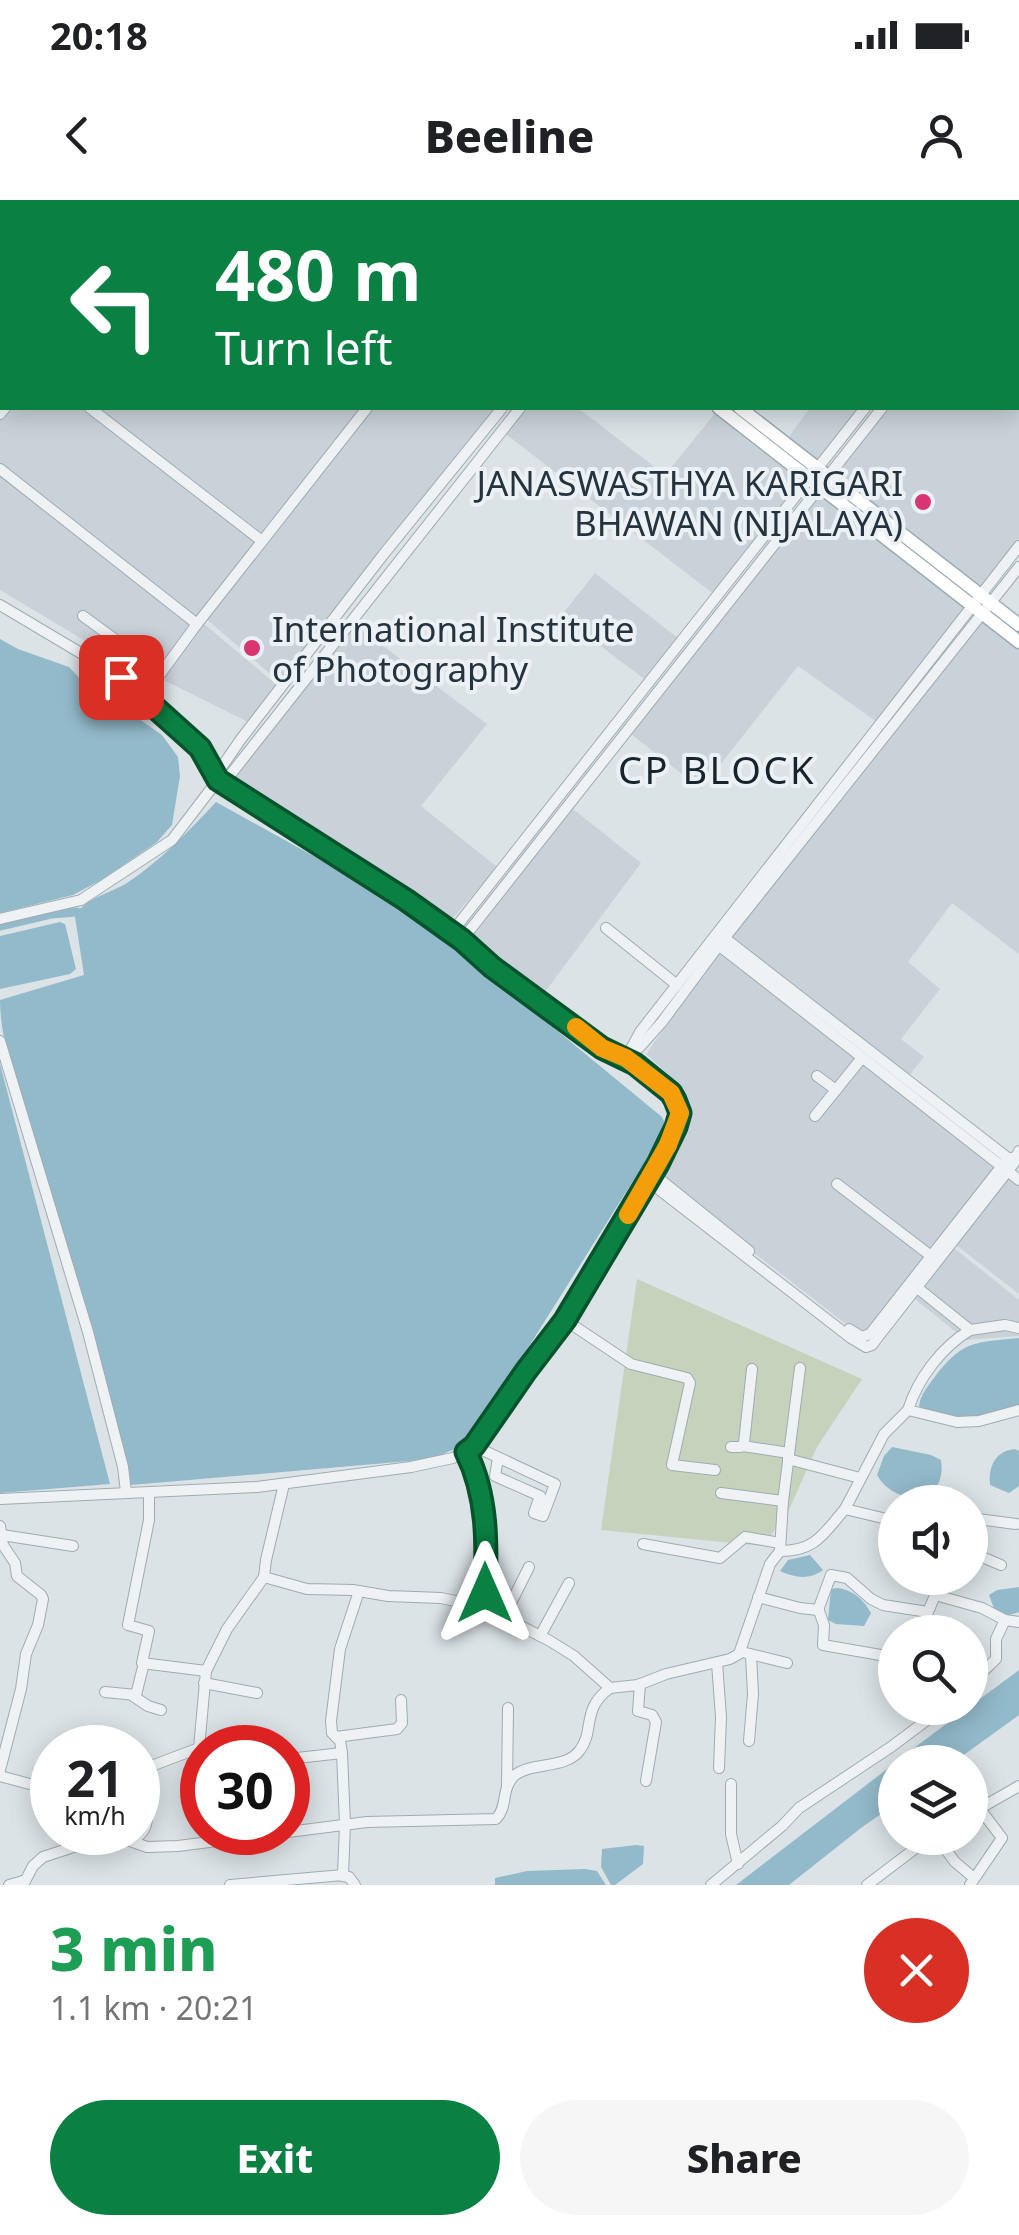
<!DOCTYPE html>
<html lang="en">
<head>
<meta charset="utf-8">
<style>
  :root { --surface:#fff; --page:#f6f6f6; --text:#202124; --muted:#757577; --accent:#0b8043 }
  body { margin:0; font-family:"Noto Sans",sans-serif; background:var(--page); color:var(--text); height:100vh; display:flex; flex-direction:column; font-size:38px; white-space:nowrap }
  * { box-sizing:border-box; margin:0 }
  p { font-size:32px; color:var(--muted) }
  .icon { flex:none; width:55px; height:55px; fill:none; stroke:currentColor; stroke-width:2; stroke-linecap:round; stroke-linejoin:round }
  .map { position:relative; height:1685px; overflow:hidden }
  .panel { display:flex; flex-direction:column; background:var(--surface); flex:1 }
  .panel>* { flex:none }
  .banner { position:absolute; left:0px; top:0px; width:1020px; height:210px; box-shadow:0 5px 25px #0003; background:#0b8043; color:#fff; overflow:hidden }
  .buttons { position:absolute; left:878px; top:1285px; display:grid; gap:20px }
  .buttons a { display:grid; place-items:center; width:110px; height:110px; border-radius:50%; background:var(--surface); box-shadow:0 5px 25px #0003; font-size:50px }
  .speed { position:absolute; left:30px; top:1525px; display:flex; gap:20px; font-size:50px; font-weight:700; text-align:center }
  .speed>* { display:grid; place-content:center; width:130px; height:130px; border-radius:50%; background:var(--surface); box-shadow:0 5px 25px #0003; line-height:1 }
  .speed small { font-size:25px; font-weight:400 }
  .speed .limit { border:15px solid #d22; background:#fff; color:#111 }
  .pin { position:absolute; display:grid; place-items:center; width:85px; height:85px; color:#fff; margin:-42px; border-radius:20px; box-shadow:0 5px 15px #0006 }
  .me { position:absolute; width:110px; margin:-55px; rotate:0deg; stroke-linejoin:round; filter:drop-shadow(0 0 8px #0008) }
  .turn { display:flex; align-items:center; gap:35px; height:210px; padding:0 50px; font-size:45px }
  .turn .icon { width:130px; height:130px; stroke-width:2.5 }
  .turn b { display:block; font-size:70px; line-height:85px }
  .round { display:grid; place-items:center; flex:none; width:105px; height:105px; border-radius:52px; background:var(--page) }
  .headline { display:flex; align-items:center; justify-content:space-between; height:170px; padding:0 50px }
  h1 { font-size:60px; font-weight:800; line-height:75px; color:#1e9e55 }
  .cta { display:flex; gap:20px; margin-top:auto; padding:20px 50px }
  .cta a { flex:1; height:115px; border-radius:60px; background:var(--accent); color:#fff; font-size:40px; font-weight:800; line-height:115px; text-align:center }
  .cta a+a { background:var(--page); color:var(--text) }
  .status { display:flex; justify-content:space-between; align-items:center; height:70px; padding:0 50px; background:var(--surface); direction:ltr }
  .status svg { height:28px; fill:currentColor }
  header { display:flex; justify-content:space-between; align-items:center; height:130px; padding:0 50px; background:var(--surface); font-size:45px; font-weight:800 }
  .map>svg:first-child { display:block }
  .built { fill:#c9d2d9 }
  .green { fill:#c6d2bc }
  .water { fill:#93baca }
  .lines { fill:none; stroke-linecap:round; stroke-linejoin:round }
  .canal { stroke:#93baca; stroke-width:9 }
  .minor-casing { stroke:#a0abb1; stroke-width:12 }
  .major-casing { stroke:#9aaab3; stroke-width:15 }
  .minor { stroke:#eef2f5; stroke-width:10 }
  .major { stroke:#fff; stroke-width:12 }
  .route-casing { stroke:#07532c; stroke-width:25 }
  .route { stroke:#0b8043; stroke-width:18 }
  .slow { stroke:#f59e0b; stroke-width:18 }
  .poi-dot { fill:#d73670; stroke:#ebf1f5; stroke-width:4 }
  .labels { text-anchor:middle; dominant-baseline:central; stroke-width:8; stroke-linejoin:round; paint-order:stroke }
  .poi-label { font-size:35px; fill:#24333e; stroke:#ebf1f5; text-anchor:end }
  .neighbourhood-label { font-size:38px; letter-spacing:2.5px; fill:#17242e; stroke:#ebf1f5 }
</style>
</head>
<body>
<div class="status"><b>20:18</b><svg viewBox="0 0 49 12"><path d="M0 12V9h3v3zM5 12V6h3v6zM10 12V3h3v9zM15 12V0h3v12zM26 1h20v11H26zM47 4h2v5h-2z"/></svg></div>
<header><svg class="icon" aria-label="back" viewBox="0 0 24 24"><path d="M15 5l-7 7 7 7"/></svg>Beeline<svg class="icon" aria-label="person" viewBox="0 0 24 24"><circle cx="12" cy="8" r="4"/><path d="M4 21q1-7 8-7t8 7"/></svg></header>
<div class="map">
<svg width="1019" height="1685" viewBox="0 0 1019 1685">
  <rect width="100%" height="100%" fill="#dbe3e7"/>
  <g class="built">
    <polygon points="180,0 448,0 451,2 178,2"/>
    <polygon points="1019,41 1019,339 980,388 834,276 890,208 1018,208"/>
    <polygon points="2,203 2,208 90,208 256,341 197,418 277,485 248,522 87,442 0,390 0,206"/>
    <polygon points="99,208 361,208 263,334"/>
    <polygon points="369,208 500,208 282,484 205,418"/>
    <polygon points="523,208 578,208 665,275 716,212 805,279 715,395 503,232"/>
    <polygon points="810,208 861,208 819,261 788,238"/>
    <polygon points="821,291 970,405 877,522 798,466 701,589 631,534"/>
    <polygon points="595,373 679,439 647,481 561,416"/>
    <polygon points="983,418 1019,446 1019,754 952,703 908,762 940,789 901,839 924,857 904,882 727,743"/>
    <polygon points="354,424 487,524 421,606 497,667 452,719 229,582"/>
    <polygon points="573,609 641,663 542,796 470,740"/>
    <polygon points="723,746 1003,965 864,1138 655,976 681,930 685,915 685,899 681,889 668,874 646,854"/>
    <polygon points="1007,970 1019,979 1019,1094 951,1041"/>
    <polygon points="949,1044 1019,1100 1019,1136 966,1140 911,1096"/>
  </g>
  <polygon class="green" points="637,1079 862,1179 817,1247 788,1312 763,1346 601,1330"/>
  <g class="water">
    <polygon points="0,439 18,449 69,467 86,485 112,500 162,535 178,557 180,576 172,625 157,642 101,680 73,695 0,713"/>
    <path d="M216,602L317,658L405,714L426,723L662,917L667,927L468,1243L432,1259L131,1285C103,1179 73,1075 42,970C27,920 0,850 0,800L84,775L75,717C82,699 111,693 127,683C161,660 188,632 216,602Z"/>
    <polygon points="60,722 65,724 76,769 70,774 0,789 0,736"/>
    <polygon points="0,864 110,1284 0,1293"/>
    <path d="M1019,1138V1206C983,1216 955,1226 919,1206C921,1194 927,1187 934,1178C963,1140 974,1143 1019,1138Z"/>
    <path d="M892,1247L931,1255L941,1260C944,1277 937,1290 925,1300C904,1297 888,1294 877,1275L884,1256Z"/>
    <path d="M1015,1249L1019,1251V1286L1009,1293L990,1285C988,1267 995,1251 1015,1249Z"/>
    <path d="M810,1355L823,1370C810,1380 795,1378 780,1371L788,1360Z"/>
    <polygon points="1019,1387 1019,1412 1006,1416 995,1411 989,1395 997,1390"/>
    <path d="M837,1388C853,1390 863,1399 871,1413L864,1426L836,1424L828,1420L831,1389Z"/>
    <polygon points="1019,1470 1019,1515 954,1562 895,1562"/>
    <polygon points="895,1563 895,1604 861,1628 789,1685 736,1685"/>
    <polygon points="636,1645 644,1646 643,1664 615,1685 611,1685 601,1667 602,1649"/>
    <polygon points="585,1669 597,1671 606,1685 495,1685 495,1678 527,1671"/>
  </g>
  <g class="lines">
    <polyline class="canal" points="0,726 51,714 77,712"/>
    <defs>
      <g id="minor">
        <polyline points="71,0 74,2"/>
        <polyline points="784,0 787,2"/>
        <polyline points="152,2 153,0"/>
        <polyline points="163,2 165,0"/>
        <polyline points="1018,12 1019,10"/>
        <polyline points="1018,33 1019,31"/>
        <polyline points="0,194 2,191"/>
        <polyline points="90,208 262,341"/>
        <polyline points="0,214 5,208"/>
        <polyline points="0,269 197,424"/>
        <polyline points="0,405 121,477 200,548 218,580 407,700 462,740 492,767 602,847 626,858 673,887 682,904 676,927 668,945 565,1120 531,1163 480,1238 466,1252 453,1258 411,1267 257,1287 0,1299"/>
        <polyline points="83,416 161,473 197,424 367,208"/>
        <polyline points="214,578 241,539 383,355 502,208"/>
        <polyline points="0,719 81,700 172,640 211,589 223,584 520,208"/>
        <polyline points="606,728 677,785"/>
        <polyline points="452,732 865,208"/>
        <polyline points="722,736 1013,962"/>
        <polyline points="462,740 882,208"/>
        <polyline points="717,744 1019,980"/>
        <polyline points="0,841 88,1132 123,1267 126,1292"/>
        <polyline points="626,858 640,832 1019,346"/>
        <polyline points="627,858 637,850 662,822 719,745 1019,367"/>
        <polyline points="817,876 836,890"/>
        <polyline points="815,916 861,859"/>
        <polyline points="652,973 749,1051"/>
        <polyline points="648,981 851,1138 866,1147 872,1145 878,1137 1014,963 1019,951"/>
        <polyline points="837,984 935,1059"/>
        <polyline points="565,1120 631,1164 687,1178 690,1183 672,1265 715,1270"/>
        <polyline points="849,1129 862,1137 870,1134 1001,967 1008,959 1015,957"/>
        <polyline points="970,1130 1005,1125 1019,1128"/>
        <path d="M908,1210C918,1178 942,1147 970,1130L915,1086"/>
        <polyline points="474,1246 555,1284 543,1316 534,1313 540,1296 495,1276 498,1258"/>
        <polyline points="743,1246 789,1253"/>
        <polyline points="731,1247 741,1247 744,1243 752,1169"/>
        <path d="M466,1252C491,1301 486,1353 484,1407L550,1441L574,1456L610,1488L638,1485L666,1474L730,1459L739,1454L770,1364L780,1351C816,1351 823,1334 845,1309L895,1321"/>
        <polyline points="788,1259 860,1278"/>
        <polyline points="284,1284 266,1360 264,1377 307,1389 353,1390 388,1396 441,1398 484,1407"/>
        <polyline points="721,1293 783,1301"/>
        <polyline points="939,1298 956,1302"/>
        <polyline points="845,1309 884,1234 908,1210 957,1222 979,1221 1019,1210"/>
        <polyline points="970,1318 1016,1324"/>
        <polyline points="0,1326 3,1345 15,1363 17,1376 41,1395 43,1399 38,1425 26,1454 21,1489 0,1570"/>
        <polyline points="2,1335 73,1346"/>
        <polyline points="643,1344 720,1358 745,1337 780,1343"/>
        <polyline points="780,1351 783,1301 800,1168"/>
        <polyline points="970,1352 1001,1365"/>
        <polyline points="940,1378 936,1393 939,1396 982,1408 1005,1420 1019,1422"/>
        <polyline points="758,1397 800,1408 818,1410 831,1375 847,1378 871,1399 883,1405 928,1412 936,1393"/>
        <polyline points="818,1408 824,1425 823,1445 892,1457"/>
        <polyline points="504,1417 529,1367"/>
        <polyline points="540,1436 569,1383"/>
        <polyline points="746,1453 787,1463"/>
        <polyline points="717,1463 721,1517 719,1568"/>
        <polyline points="206,1471 227,1429 264,1377"/>
        <polyline points="204,1483 257,1493"/>
        <polyline points="640,1484 638,1511 652,1515 656,1522 646,1581"/>
        <polyline points="970,1484 996,1459 996,1439 1005,1420"/>
        <polyline points="105,1492 136,1495 144,1463"/>
        <polyline points="133,1496 148,1506 161,1510"/>
        <polyline points="261,1536 262,1548"/>
        <polyline points="336,1537 397,1529 402,1523 401,1500"/>
        <polyline points="749,1541 753,1494 751,1455"/>
        <polyline points="288,1559 342,1553"/>
        <polyline points="138,1571 199,1548 206,1471 142,1463 149,1431 128,1425 149,1320 149,1293"/>
        <polyline points="0,1576 52,1590"/>
        <polyline points="731,1584 731,1634 738,1664"/>
        <polyline points="507,1587 508,1508"/>
        <polyline points="970,1614 1019,1586"/>
        <path d="M288,1632L367,1622L496,1619C508,1607 501,1588 514,1576C531,1561 566,1570 580,1550C595,1530 581,1509 610,1488"/>
        <polyline points="937,1638 955,1662 974,1678"/>
        <path d="M133,1640C151,1629 150,1613 138,1597"/>
        <polyline points="342,1676 349,1677 355,1685"/>
        <polyline points="9,1685 23,1681"/>
        <polyline points="23,1685 33,1666 43,1657 104,1637 119,1637 147,1647 178,1646 287,1632"/>
        <polyline points="230,1685 343,1675 345,1624 342,1553 340,1541 332,1533 331,1521 340,1449 359,1391"/>
        <polyline points="711,1685 782,1626 799,1608 891,1547 943,1508"/>
        <polyline points="867,1685 929,1638"/>
        <polyline points="970,1685 1002,1638 980,1609"/>
      </g>
      <g id="major">
        <polyline points="453,0 457,2"/>
        <polyline points="470,0 473,2"/>
        <polyline points="662,2 663,0"/>
        <polyline points="678,2 680,0"/>
        <polyline points="719,208 1019,442"/>
        <polyline points="740,208 1019,425"/>
      </g>
    </defs>
    <use href="#minor" class="minor-casing"/>
    <use href="#major" class="major-casing"/>
    <use href="#minor" class="minor"/>
    <use href="#major" class="major"/>
  </g>
  <g class="lines">
    <defs>
      <path id="route" d="M121,477L200,548L218,580L406,700L462,740L492,767L602,848L635,864L671,893L675,900L680,913L676,927L658,964L565,1120L526,1171L474,1246L466,1252C488,1296 487,1345 485,1393"/>
    </defs>
    <use href="#route" class="route-casing"/>
    <use href="#route" class="route"/>
    <polyline class="slow" points="576,827 602,848 626,858 671,893 680,913 668,945 628,1015"/>
  </g>
  <g class="poi-dot">
    <circle cx="923" cy="302" r="10"/>
    <circle cx="252" cy="448" r="10"/>
  </g>
  <g class="labels">
    <g class="poi-label">
      <text x="903" y="282">JANASWASTHYA KARIGARI<tspan x="903" dy="40">BHAWAN (NIJALAYA)</tspan></text>
      <text x="272" y="428" text-anchor="start">International Institute<tspan x="272" dy="40">of Photography</tspan></text>
    </g>
    <g class="neighbourhood-label">
      <text x="717" y="569">CP BLOCK</text>
    </g>
  </g>
</svg>
<div class="buttons">
<a><svg class="icon" aria-label="sound" viewBox="0 0 24 24"><path d="M4 9h4l5-4v14l-5-4H4zM17 9q2 3 0 6"/></svg></a>
<a><svg class="icon" aria-label="search" viewBox="0 0 24 24"><circle cx="10" cy="10" r="6"/><path d="M15 15l6 6"/></svg></a>
<a><svg class="icon" aria-label="layers" viewBox="0 0 24 24"><path d="M12 4l9 5-9 5-9-5zM3 14l9 5 9-5"/></svg></a>
</div>
<div class="speed"><div>21<small>km/h</small></div><div class="limit">30</div></div>
<div class="pin" style="left:121px;top:477px;background:#d93025"><svg class="icon" aria-label="arrive" viewBox="0 0 24 24"><path d="M6 21V4h12l-3 4 3 4H6"/></svg></div>
<svg class="me" style="left:485px;top:1393px" viewBox="-20 -20 40 40"><path d="M0-17L14 15 0 8-14 15z" fill="#0b8043" stroke="#fff" stroke-width="4"/></svg>
<div class="banner">
<div class="turn"><svg class="icon" aria-label="left" viewBox="0 0 24 24"><path d="M17 20v-9H6M10 6l-5 5 5 5"/></svg><div><b>480 m</b>Turn left</div></div>
</div>
</div>
<section class="panel">
<div class="headline"><div><h1>3 min</h1><p>1.1 km · 20:21</p></div><a class="round" style="background:#d93025;color:#fff"><svg class="icon" aria-label="close" viewBox="0 0 24 24"><path d="M6 6l12 12M18 6L6 18"/></svg></a></div>
<div class="cta"><a>Exit</a><a>Share</a></div>
</section>
</body>
</html>
